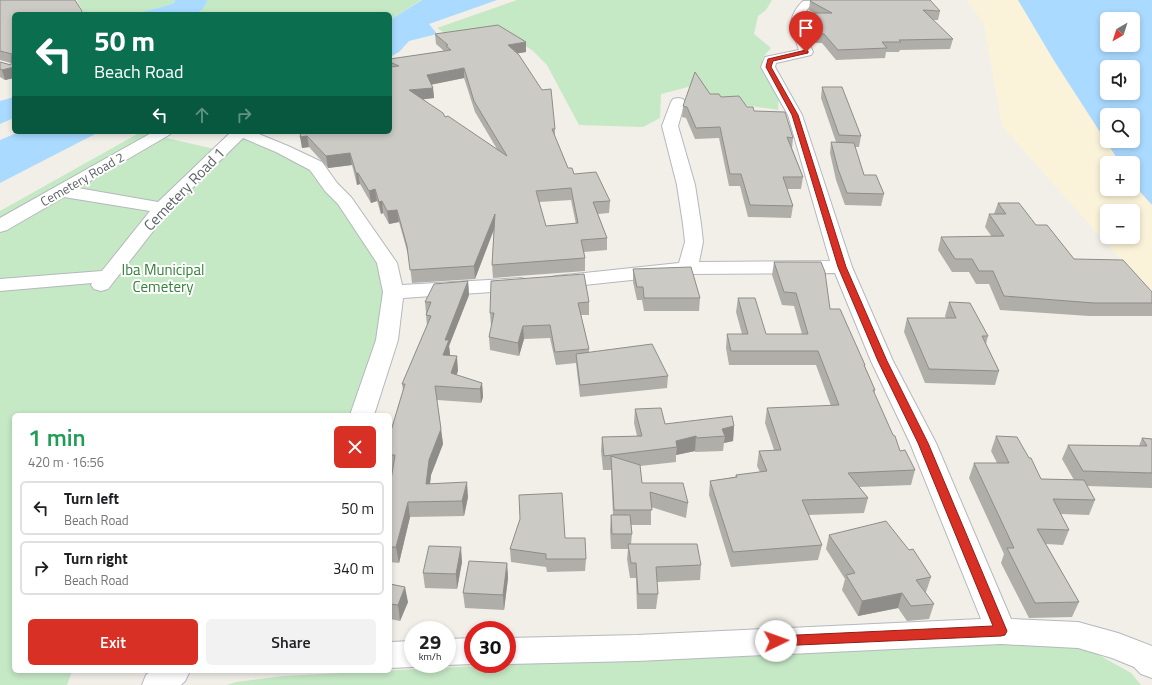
<!DOCTYPE html>
<html lang="en">
<head>
<meta charset="utf-8">
<style>
  :root { --surface:#fff; --page:#f2f2f2; --text:#202124; --muted:#757577; --line:#e0e0e0; --accent:#d93025 }
  body { margin:0; font-family:"Titillium Web",sans-serif; background:var(--page); color:var(--text); height:100vh; display:flex; flex-direction:column; font-size:15px; white-space:nowrap }
  * { box-sizing:border-box; margin:0 }
  p { font-size:13px; color:var(--muted) }
  .icon { flex:none; width:22px; height:22px; fill:none; stroke:currentColor; stroke-width:2; stroke-linecap:round; stroke-linejoin:round }
  .map { position:relative; flex:1; overflow:hidden }
  .side { position:absolute; left:12px; top:413px; width:380px; height:260px; display:flex; flex-direction:column; background:var(--surface); border-radius:6px; box-shadow:0 2px 6px #0003 }
  .side>* { flex:none }
  .hud { position:absolute; left:12px; top:12px; width:380px; height:122px; border-radius:6px; box-shadow:0 2px 6px #0003; background:#0b6e4f; color:#fff; overflow:hidden }
  .needle { width:26px; rotate:219deg }
  .controls { position:absolute; left:1100px; top:12px; display:grid; gap:8px }
  .controls a { display:grid; place-items:center; width:40px; height:40px; border-radius:6px; background:var(--surface); box-shadow:0 2px 6px #0003; font-size:20px }
  .speed { position:absolute; left:404px; top:621px; display:flex; gap:8px; font-size:20px; font-weight:700; text-align:center }
  .speed>* { display:grid; place-content:center; width:52px; height:52px; border-radius:50%; background:var(--surface); box-shadow:0 2px 6px #0003; line-height:1 }
  .speed small { font-size:10px; font-weight:400 }
  .speed .limit { border:6px solid #d22; background:#fff; color:#111 }
  .pin { position:absolute; display:grid; place-items:center; width:34px; height:34px; color:#fff; margin:-41px -17px; border-radius:50% 50% 50% 0; rotate:-45deg; box-shadow:0 0 4px #0007 }
  .pin .icon { rotate:45deg }
  .me { position:absolute; width:44px; margin:-22px; rotate:87deg; stroke-linejoin:round; filter:drop-shadow(0 0 3px #0008) }
  .turn { display:flex; align-items:center; gap:14px; height:84px; padding:0 16px; font-size:18px }
  .turn .icon { width:52px; height:52px; stroke-width:2.5 }
  .turn b { display:block; font-size:28px; line-height:34px }
  .lanes { display:flex; align-items:center; height:38px; padding:0 16px; background:#0003; justify-content:center; gap:20px; direction:ltr }
  .lanes .off { opacity:.35 }
  .round { display:grid; place-items:center; flex:none; width:42px; height:42px; border-radius:6px; background:var(--page) }
  .summary { display:flex; align-items:center; justify-content:space-between; height:68px; padding:0 16px }
  h1 { font-size:24px; font-weight:600; line-height:30px; color:#1e9e55 }
  .button { display:flex; gap:8px; margin-top:auto; padding:8px 16px }
  .button a { flex:1; height:46px; border-radius:6px; background:var(--accent); color:#fff; font-size:16px; font-weight:600; line-height:46px; text-align:center }
  .button a+a { background:var(--page); color:var(--text) }
  ul { padding:0; list-style:none }
  li { display:flex; align-items:center; gap:12px; height:54px; margin:0 8px 6px; padding:0 8px; border:2px solid var(--line); border-radius:6px }
  li div { flex:1 }
  li b { display:block; font-size:15px }
  li em { font-style:normal }
  .map>svg:first-child { display:block }
  .green { fill:#c5e8c5 }
  .sand { fill:#fbf3d9; fill-rule:evenodd }
  .water { fill:#aadaff; fill-rule:evenodd }
  .lines { fill:none; stroke-linecap:round; stroke-linejoin:round }
  .minor-casing { stroke:#b5b8bc; stroke-width:2 }
  .minor { fill:#fff; fill-rule:evenodd }
  .wall { fill:#afaea9; fill-rule:evenodd }
  .shaded-wall { fill:#8f8d8a }
  .building { fill:#cccac5; stroke:#8f8d8a; fill-rule:evenodd }
  .route { fill:#d93025; stroke:#8d1f18 }
  .labels { text-anchor:middle; dominant-baseline:central; stroke-width:4; stroke-linejoin:round; paint-order:stroke }
  .far-street-label { font-size:13px; fill:#5f6368; stroke:#fff }
  .street-label { font-size:15px; fill:#5f6368; stroke:#fff }
  .park-label { font-size:15px; fill:#348238; stroke:#fff }
</style>
</head>
<body>
<div class="map">
<svg width="1152" height="685" viewBox="0 0 1152 685">
  <rect width="100%" height="100%" fill="#f1efe8"/>
  <g class="green">
    <polygon points="77,0 175,0 174,3 158,8 134,14 84,14"/>
    <polygon points="208,0 421,0 390,20 390,14 196,14 203,9"/>
    <polygon points="517,0 772,0 766,10 758,16 754,34 771,48 764,56 762,61 779,92 778,110 705,99 707,92 688,87 661,94 660,118 643,127 579,125 547,65 532,50 500,31 451,37 437,28"/>
    <polygon points="141,132 223,151 239,135 313,169 373,249 386,280 382,341 349,415 14,415 14,671 72,671 67,685 0,685 0,211"/>
    <polygon points="1015,641 1064,643 1097,654 1131,673 1141,685 227,685 236,682 283,676 689,655"/>
  </g>
  <path class="sand" d="M967,0H1018L1053,59L1120,163H1107V189H1133V184L1152,205V295L1002,126L984,24ZM1107,211H1133V237H1107Z"/>
  <g class="water">
    <polygon points="175,0 208,0 203,9 196,14 134,14 158,8 174,3"/>
    <polygon points="422,0 497,0 429,24 437,34 409,41 399,52 390,57 390,20"/>
    <path d="M1018,0H1152V205L1133,184V163H1120L1053,59ZM1107,19H1133V45H1107ZM1107,67H1133V93H1107ZM1107,115H1133V141H1107Z"/>
    <polygon points="14,97 14,118 0,124 0,101"/>
    <polygon points="19,132 99,132 0,183 0,140"/>
  </g>
  <g class="lines">
    <defs>
      <g id="minor">
        <path d="M846,0C838,9 821,6 810,6C796,21 807,37 813,52L811,55L776,63L775,67L802,115L852,267L893,361L936,443L1011,619L1078,622L1118,633L1152,646V678L1141,674L1134,667L1112,658L1078,648L1001,644L637,661L507,664H506L507,638L637,635L981,619L910,443L871,361L835,273L688,274L556,288L549,286L546,282L549,278L556,276L679,263L685,242L683,224L677,185L662,126L671,102L673,99L678,98L683,99L685,102L678,126L695,185L701,224L703,242L699,262L830,261L788,115L761,67L765,57L799,50C792,29 785,19 803,1Z"/>
        <polygon points="153,132 172,132 169,135 78,188 158,202 231,132 254,132 288,146 322,162 337,183 351,197 397,263 402,285 521,278 528,280 531,284 528,288 521,290 403,298 398,340 374,415 350,415 376,340 383,292 377,263 338,204 325,191 310,170 276,152 243,138 168,212 108,289 101,291 94,289 91,285 92,283 0,291 0,279 102,271 150,211 64,197 7,230 0,232 0,218"/>
        <polygon points="473,638 474,664 447,665 443,664 447,664 447,639"/>
        <polygon points="413,641 413,664 423,664 413,667 390,668 390,642"/>
        <polygon points="151,671 190,671 185,681 181,685 142,685 146,675"/>
      </g>
    </defs>
    <use href="#minor" class="minor-casing"/>
    <use href="#minor" class="minor"/>
  </g>
  <g class="wall">
    <polygon points="0,0 82,11 83,14 14,14 14,78 5,80 0,77 0,62 11,65 11,63 0,60"/>
    <polygon points="810,1 940,11 938,20 933,20 953,39 950,49 900,50 899,52 886,52 885,58 836,60 822,43 814,43 806,32 805,23 806,13 815,13 809,10"/>
    <path d="M435,34L526,42V52L517,53L555,129V137L568,168L574,174L610,201L609,213L598,214L607,238V250L584,252L585,258V271L493,278L492,265L494,230L475,279L412,283L409,258L399,222L389,224L383,213L381,214L377,201L371,203L360,184L357,185L352,165L328,168L309,147L302,148L301,132H390V59L444,51L436,44ZM464,78L475,112L497,149L445,117L423,99L434,98L433,88L431,85ZM571,200L576,224L546,226L539,202Z"/>
    <polygon points="822,87 861,136 859,147 855,147 864,175 884,194 881,206 845,205 836,180 830,153 831,142 836,142 821,98"/>
    <polygon points="710,94 747,107 793,138 792,148 803,177 801,189 787,189 793,206 791,218 748,217 740,186 729,186 719,138 695,139 686,118 682,117 683,106"/>
    <polygon points="998,203 1036,225 1074,259 1152,292 1152,316 1089,316 1000,310 989,284 976,284 969,272 952,272 938,250 941,237 992,237 985,227 989,214 994,214"/>
    <polygon points="774,262 830,309 865,365 865,367 875,390 874,395 900,451 915,470 911,485 859,487 868,498 864,513 808,515 822,545 818,560 731,567 709,495 710,481 735,477 736,475 760,472 757,466 759,451 774,450 765,423 767,408 831,406 816,365 729,365 726,348 727,334 742,334 736,312 738,298 766,334 802,334 794,306 782,305 772,275"/>
    <polygon points="633,269 700,298 699,311 644,311 642,300 637,300 633,282"/>
    <polygon points="584,274 589,302 589,315 581,315 589,349 589,353 668,376 667,388 580,397 576,363 556,365 550,338 524,339 519,356 490,350 489,337 492,326 491,326 490,313"/>
    <polygon points="468,281 469,295 449,346 450,354 449,356 458,371 456,375 482,383 483,397 481,403 437,400 443,444 431,475 430,484 468,497 464,516 410,517 399,563 390,562 390,486 393,470 390,470 390,434 403,390 402,384 427,326 426,315 426,313 425,302"/>
    <polygon points="949,302 988,336 986,344 999,371 995,385 925,383 904,332 907,318 946,318 945,316"/>
    <polygon points="635,409 665,424 734,426 733,441 724,443 723,451 695,452 695,451 676,455 676,462 640,466 642,483 688,503 686,518 651,507 651,525 631,525 632,534 631,544 701,565 700,580 657,582 658,594 656,609 637,609 636,578 630,578 627,559 628,549 611,549 610,530 611,515 613,515 611,470 603,470 601,451 602,437 637,436 634,423"/>
    <polygon points="996,436 1029,458 1041,479 1074,480 1062,459 1068,445 1139,446 1142,438 1152,439 1152,488 1087,486 1095,500 1089,515 1061,514 1069,530 1063,545 1046,544 1079,602 1072,617 1029,618 1001,563 1004,554 969,478 974,463 997,463 991,451"/>
    <polygon points="829,535 909,550 931,577 926,592 925,592 934,604 929,619 907,621 898,608 858,616 842,590 845,579 826,549"/>
    <polygon points="565,538 586,559 585,571 547,572 546,567 511,562 510,549"/>
    <polygon points="462,562 457,589 425,588 423,573"/>
    <polygon points="507,563 508,578 504,610 465,608 463,593"/>
    <polygon points="390,584 408,602 400,621 390,619"/>
  </g>
  <g class="shaded-wall">
    <polygon points="526,42 526,52 509,55 508,45"/>
    <polygon points="14,67 14,78 5,80 2,70"/>
    <polygon points="464,68 464,78 428,85 427,75"/>
    <polygon points="433,88 434,98 410,101 409,90"/>
    <polygon points="307,136 309,147 302,148 300,137"/>
    <polygon points="350,153 352,165 328,168 326,156"/>
    <polygon points="356,173 358,173 360,184 357,185"/>
    <polygon points="375,189 377,201 371,203 369,191"/>
    <polygon points="382,201 383,213 381,214 379,202"/>
    <polygon points="397,210 399,222 389,224 387,211"/>
    <polygon points="495,214 495,226 475,279 474,266"/>
    <polygon points="468,281 469,295 449,346 450,354 444,370 443,355 445,340"/>
    <polygon points="523,326 524,339 519,356 518,343"/>
    <polygon points="457,356 458,371 452,387 451,373"/>
    <polygon points="482,383 483,397 481,403 480,389"/>
    <polygon points="734,426 733,441 724,443 725,436 722,429"/>
    <polygon points="441,429 443,444 431,475 428,499 426,484 429,460"/>
    <polygon points="696,436 695,451 676,455 677,447 676,441"/>
    <polygon points="467,482 468,497 464,516 462,501"/>
    <polygon points="408,502 410,517 399,563 396,547"/>
    <polygon points="461,547 462,562 457,589 456,574"/>
    <polygon points="507,563 508,578 504,610 503,595"/>
    <polygon points="405,587 408,602 400,621 398,605"/>
    <polygon points="902,593 898,608 858,616 862,601"/>
  </g>
  <g class="building">
    <polygon points="0,0 75,0 82,11 81,14 14,14 14,67 2,70 0,69 0,62 11,65 12,54 0,51"/>
    <polygon points="811,0 930,0 940,11 923,10 953,39 899,40 901,42 882,42 887,48 838,50 824,34 815,33 808,22 806,13 832,13 810,1"/>
    <path d="M498,25L526,42L508,45L519,55L542,90L551,89L555,129H552L568,168H572L574,174L596,172L610,201L593,202L607,238L581,240L585,258L492,265L495,214L474,266L410,270L407,246L397,210L387,211L382,201L379,202L375,189L369,191L358,173H356L350,153L326,156L307,136L300,137L301,132H390V67L399,66L390,62V59L451,50L446,46L448,45L435,34ZM464,68L474,101L507,156L448,116L445,117L443,113L409,90L433,88L427,75ZM571,188L578,223L546,226L536,191Z"/>
    <polygon points="695,72 710,94 719,94 721,97 739,96 747,107 753,107 754,111 785,112 793,138 787,137 803,177 783,177 793,206 750,205 741,174 730,174 720,127 696,128 687,107 683,106"/>
    <polygon points="822,87 842,87 861,136 839,135"/>
    <polygon points="831,142 854,143 864,175 876,175 884,194 847,193 838,169"/>
    <polygon points="998,203 1019,203 1036,225 1047,225 1074,259 1123,260 1152,292 1152,303 1094,303 1004,296 993,271 979,271 972,259 955,259 941,237 1004,236 989,214 1006,214"/>
    <polygon points="774,262 821,262 825,272 830,309 840,309 865,365 864,365 875,390 873,390 893,435 895,436 900,451 905,450 915,470 848,473 868,498 802,500 822,545 733,552 710,481 737,477 736,475 767,471 759,451 781,450 767,408 839,405 818,351 731,351 727,334 748,334 738,298 755,298 766,334 808,334 796,293 784,292"/>
    <polygon points="691,267 700,298 644,298 643,287 637,287 633,269"/>
    <polygon points="584,274 589,302 578,303 589,349 555,352 550,325 523,326 518,343 489,337 494,313 490,313 491,281"/>
    <polygon points="468,281 445,340 449,340 443,355 457,356 451,373 482,383 480,389 435,386 441,429 429,460 426,484 467,482 462,501 408,502 396,547 390,547 390,486 395,455 390,455 390,434 405,384 402,384 431,316 426,315 431,302 425,302 434,284"/>
    <polygon points="949,302 970,303 988,336 982,336 999,371 929,369 907,318 956,318"/>
    <polygon points="652,344 668,376 580,385 576,354"/>
    <polygon points="661,408 665,424 732,416 734,426 722,429 725,436 697,438 696,436 676,441 677,447 604,456 602,437 642,436 635,409"/>
    <polygon points="996,436 1017,437 1029,458 1031,458 1041,479 1084,480 1095,500 1053,499 1069,530 1037,529 1079,602 1035,603 1007,548 1014,548 974,463 1009,463"/>
    <polygon points="1142,438 1152,439 1152,473 1083,471 1068,445 1147,446"/>
    <polygon points="611,456 640,465 642,483 683,483 688,503 650,492 652,510 614,510"/>
    <polygon points="562,493 565,538 585,538 586,559 546,559 546,554 510,549 520,519 519,495"/>
    <polygon points="611,515 630,515 632,534 612,534"/>
    <polygon points="886,521 909,550 913,549 931,577 916,580 934,604 911,606 902,593 862,601 846,575 855,573 829,535"/>
    <polygon points="628,544 697,544 701,565 656,567 658,594 638,594 636,563 631,563"/>
    <polygon points="429,546 461,547 456,574 423,573"/>
    <polygon points="469,561 507,563 503,595 463,593"/>
    <polygon points="390,584 405,587 398,605 390,604"/>
  </g>
  <polygon class="route" points="806,50 808,51 808,53 773,61 771,67 798,115 846,267 887,361 928,443 1007,631 1005,635 1001,636 776,646 771,645 769,641 771,637 776,636 993,626 918,443 878,361 838,267 792,115 766,67 768,59"/>
  <g class="labels">
    <g class="far-street-label">
      <text transform="translate(82 179) rotate(-30)">Cemetery Road 2</text>
    </g>
    <g class="street-label">
      <text transform="translate(184 189) rotate(-46)">Cemetery Road 1</text>
    </g>
    <g class="park-label">
      <text x="163" y="269">Iba Municipal<tspan x="163" dy="17">Cemetery</tspan></text>
    </g>
  </g>
</svg>
<div class="controls">
<a><svg class="needle" viewBox="-14 -14 28 28"><path d="M0-13l5 13h-10z" fill="#e53935"/><path d="M0 13l5-13h-10z" fill="#757577"/></svg></a>
<a><svg class="icon" aria-label="sound" viewBox="0 0 24 24"><path d="M4 9h4l5-4v14l-5-4H4zM17 9q2 3 0 6"/></svg></a>
<a><svg class="icon" aria-label="search" viewBox="0 0 24 24"><circle cx="10" cy="10" r="6"/><path d="M15 15l6 6"/></svg></a>
<a>+</a>
<a>−</a>
</div>
<div class="speed"><div>29<small>km/h</small></div><div class="limit">30</div></div>
<div class="pin" style="left:806px;top:52px;background:#d93025"><svg class="icon" aria-label="arrive" viewBox="0 0 24 24"><path d="M6 21V4h12l-3 4 3 4H6"/></svg></div>
<svg class="me" style="left:776px;top:641px" viewBox="-20 -20 40 40"><circle r="19" fill="#fff"/><path d="M0-13L10 11 0 6-10 11z" fill="#d93025"/></svg>
<div class="hud">
<div class="turn"><svg class="icon" aria-label="left" viewBox="0 0 24 24"><path d="M17 20v-9H6M10 6l-5 5 5 5"/></svg><div><b>50 m</b>Beach Road</div></div>
<div class="lanes"><svg class="icon" aria-label="left" viewBox="0 0 24 24"><path d="M17 20v-9H6M10 6l-5 5 5 5"/></svg><svg class="icon off" aria-label="ahead" viewBox="0 0 24 24"><path d="M12 20V5M6 11l6-6 6 6"/></svg><svg class="icon off" aria-label="right" viewBox="0 0 24 24"><path d="M7 20v-9h11M14 6l5 5-5 5"/></svg></div>
</div>
<section class="side">
<div class="summary"><div><h1>1 min</h1><p>420 m · 16:56</p></div><a class="round" style="background:#d93025;color:#fff"><svg class="icon" aria-label="close" viewBox="0 0 24 24"><path d="M6 6l12 12M18 6L6 18"/></svg></a></div>
<ul>
<li><svg class="icon" aria-label="left" viewBox="0 0 24 24"><path d="M17 20v-9H6M10 6l-5 5 5 5"/></svg><div><b>Turn left</b><p>Beach Road</p></div><em>50 m</em></li>
<li><svg class="icon" aria-label="right" viewBox="0 0 24 24"><path d="M7 20v-9h11M14 6l5 5-5 5"/></svg><div><b>Turn right</b><p>Beach Road</p></div><em>340 m</em></li>
</ul>
<div class="button"><a>Exit</a><a>Share</a></div>
</section>
</div>
</body>
</html>
